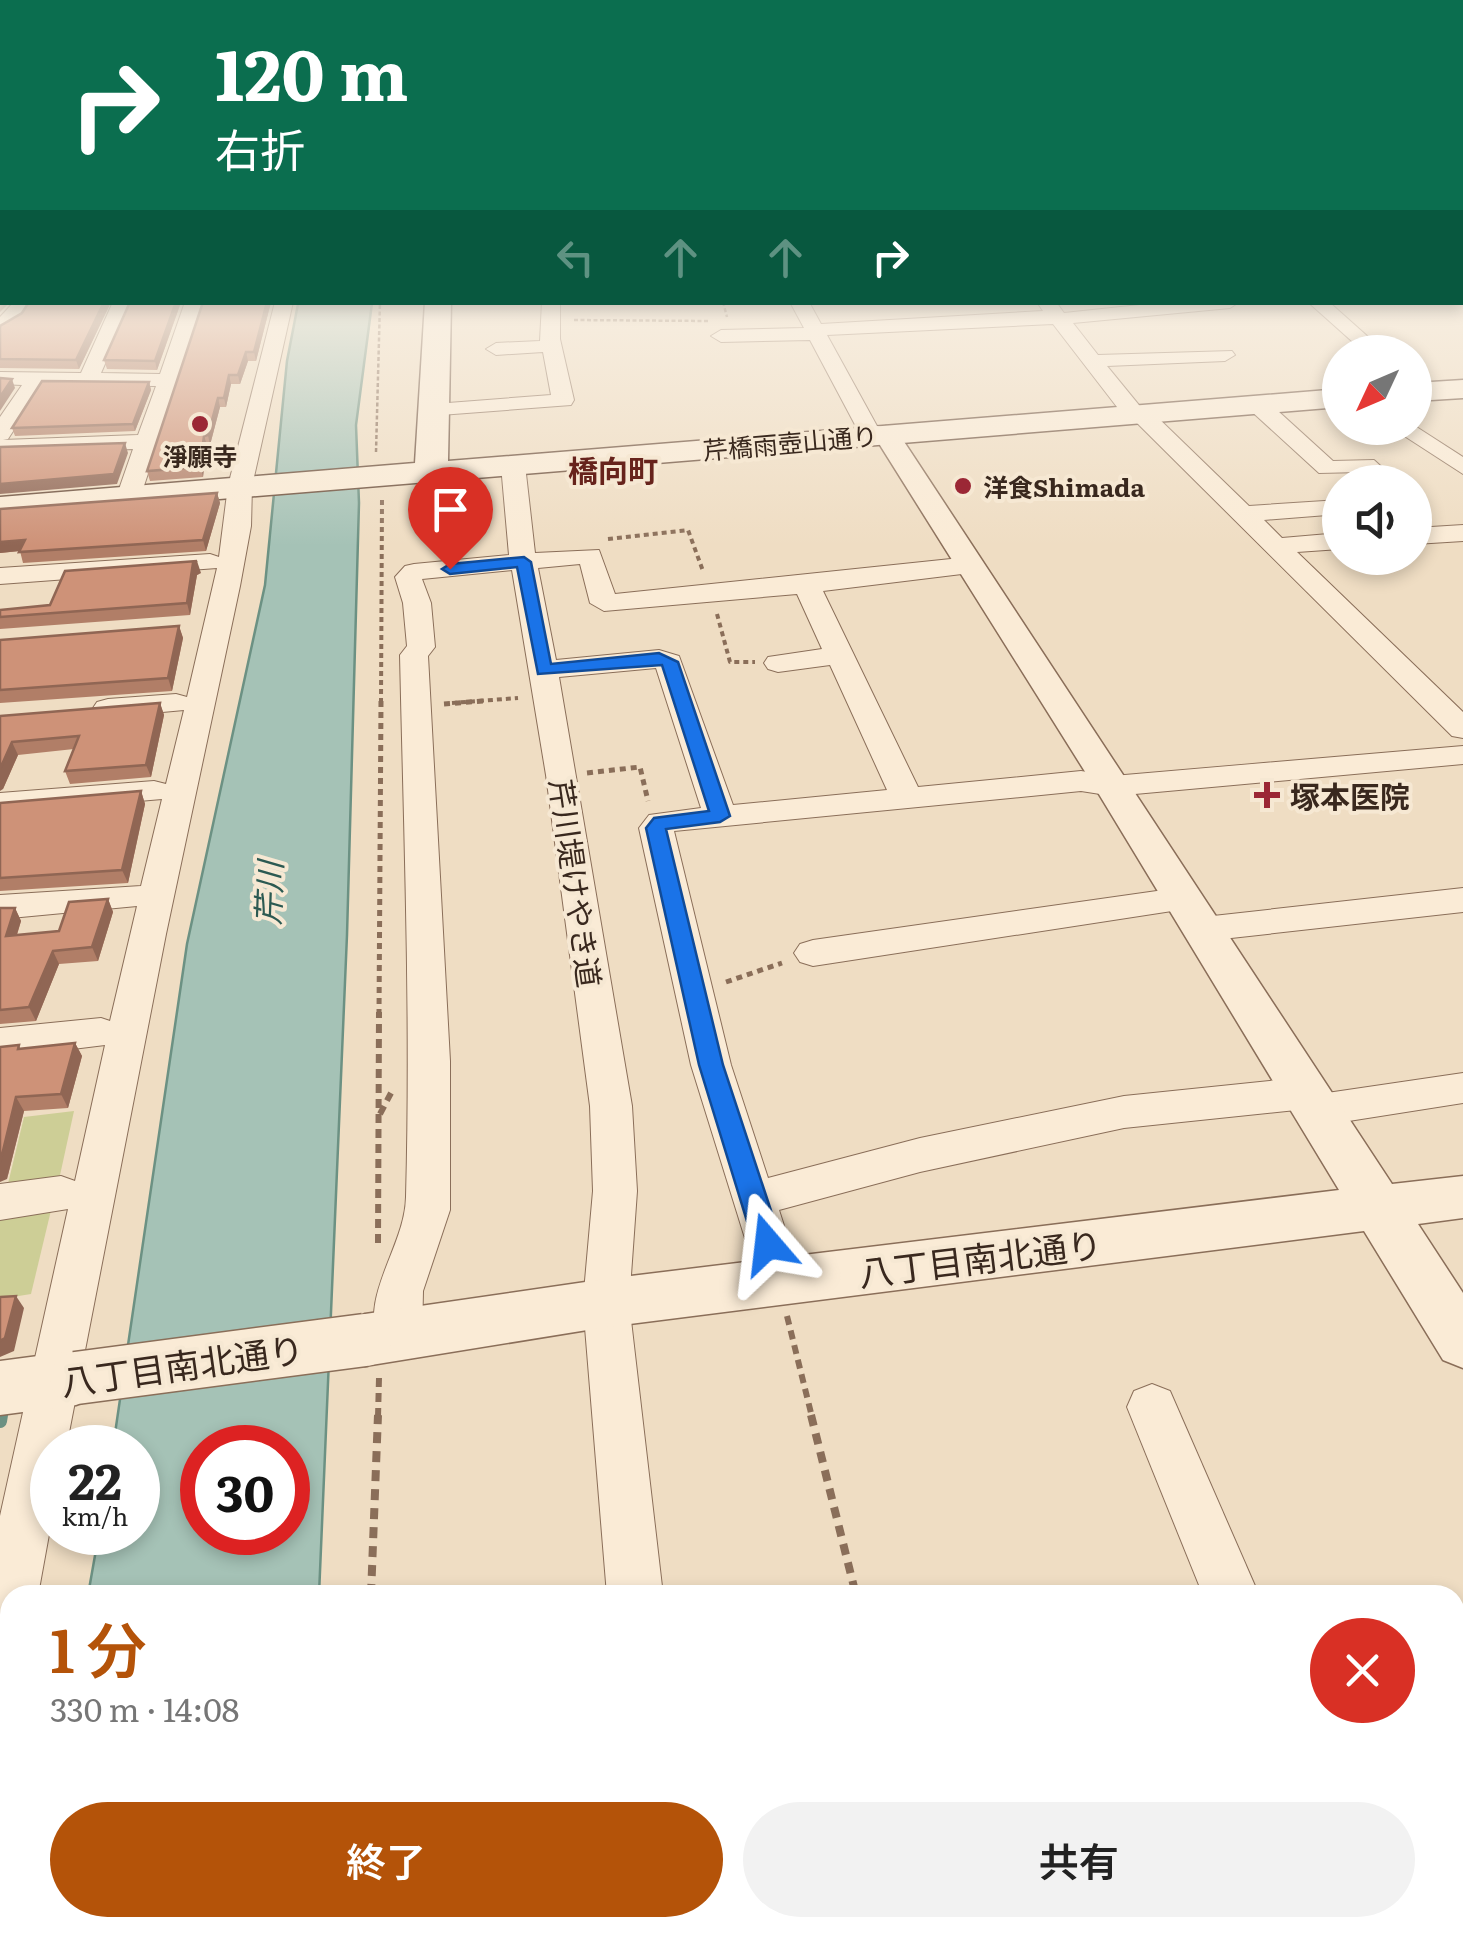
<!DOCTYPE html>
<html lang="ja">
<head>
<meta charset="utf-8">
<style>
  :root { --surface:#fff; --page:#f2f2f2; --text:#222; --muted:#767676; --accent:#b45309 }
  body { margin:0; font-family:Literata,"Noto Sans JP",serif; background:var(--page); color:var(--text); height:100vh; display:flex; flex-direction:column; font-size:38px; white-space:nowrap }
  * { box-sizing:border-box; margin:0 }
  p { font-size:32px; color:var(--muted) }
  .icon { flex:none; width:55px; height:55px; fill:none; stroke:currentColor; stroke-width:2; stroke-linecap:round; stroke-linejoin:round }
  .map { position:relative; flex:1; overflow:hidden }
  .side { position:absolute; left:0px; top:1585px; width:1465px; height:352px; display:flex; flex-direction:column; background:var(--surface); border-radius:30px 30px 0 0; box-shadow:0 5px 15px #0003 }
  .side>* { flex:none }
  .hud { position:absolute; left:0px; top:0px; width:1465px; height:305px; box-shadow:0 5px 15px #0003; background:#0b6e4f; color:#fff; overflow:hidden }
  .needle { width:65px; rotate:226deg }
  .tools { position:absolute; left:1322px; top:335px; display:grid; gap:20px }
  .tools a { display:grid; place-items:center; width:110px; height:110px; border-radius:50%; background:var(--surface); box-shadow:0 5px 15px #0003; font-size:50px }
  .speed { position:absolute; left:30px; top:1425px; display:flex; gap:20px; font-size:50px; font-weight:700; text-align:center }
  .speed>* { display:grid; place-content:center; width:130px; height:130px; border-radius:50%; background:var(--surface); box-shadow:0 5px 15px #0003; line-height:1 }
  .speed small { font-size:25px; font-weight:400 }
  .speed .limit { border:15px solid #d22; background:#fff; color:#111 }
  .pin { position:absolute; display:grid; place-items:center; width:85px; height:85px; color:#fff; margin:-102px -42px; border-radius:50% 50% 50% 0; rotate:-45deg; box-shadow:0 0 10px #0007 }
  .pin .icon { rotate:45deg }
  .me { position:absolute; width:110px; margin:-55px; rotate:343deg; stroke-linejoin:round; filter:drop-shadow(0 0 8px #0008) }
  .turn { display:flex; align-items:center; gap:35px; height:210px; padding:0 50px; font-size:45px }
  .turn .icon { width:130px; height:130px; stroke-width:2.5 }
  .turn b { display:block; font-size:70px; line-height:85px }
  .lanes { display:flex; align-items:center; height:95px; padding:0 50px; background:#0003; justify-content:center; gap:50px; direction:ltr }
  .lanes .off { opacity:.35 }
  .round { display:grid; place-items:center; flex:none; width:105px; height:105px; border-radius:52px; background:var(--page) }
  .head { display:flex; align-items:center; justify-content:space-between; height:170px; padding:0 50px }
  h1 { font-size:60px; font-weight:600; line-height:75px; color:var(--accent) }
  .button { display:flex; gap:20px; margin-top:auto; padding:20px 50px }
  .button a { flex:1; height:115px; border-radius:60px; background:var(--accent); color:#fff; font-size:40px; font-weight:600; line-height:115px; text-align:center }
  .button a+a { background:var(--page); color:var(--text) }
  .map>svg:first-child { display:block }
  .green { fill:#cdce96 }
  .water { fill:#a5c2b6; stroke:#6c9183; stroke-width:2.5; fill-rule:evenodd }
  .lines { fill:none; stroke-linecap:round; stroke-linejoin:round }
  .stream-far1 { stroke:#6c9183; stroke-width:10 }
  .stream { stroke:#6c9183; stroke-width:14 }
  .minor-casing { stroke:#8a6e59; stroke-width:2 }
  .tertiary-casing { stroke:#8a6e59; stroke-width:3 }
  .secondary-casing { stroke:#6c4f3c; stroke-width:3 }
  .path-far4 { stroke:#8a6e59; stroke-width:2.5; stroke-dasharray:4 2.5; stroke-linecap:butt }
  .path-far3 { stroke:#8a6e59; stroke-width:4; stroke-dasharray:5 4; stroke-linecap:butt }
  .path-far2 { stroke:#8a6e59; stroke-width:5; stroke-dasharray:6 5; stroke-linecap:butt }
  .path-far1 { stroke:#8a6e59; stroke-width:6; stroke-dasharray:9 6; stroke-linecap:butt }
  .path { stroke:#8a6e59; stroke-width:8; stroke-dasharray:11 8; stroke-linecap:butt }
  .minor { fill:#faebd6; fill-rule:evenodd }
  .tertiary { fill:#faebd6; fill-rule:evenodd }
  .secondary { fill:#faebd6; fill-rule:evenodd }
  .tertiary-bridge-casing { stroke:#8a6e59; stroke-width:55; stroke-linecap:butt }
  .tertiary-bridge { stroke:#faebd6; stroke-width:52 }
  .wall { fill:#b17e67 }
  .shaded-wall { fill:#906654 }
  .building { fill:#ce9278; stroke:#906654; stroke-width:2.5 }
  .route { fill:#1a73e8; stroke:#114b97; stroke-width:2.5 }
  .poi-dot { fill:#9b2735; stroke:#f6e8d3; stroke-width:4 }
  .labels { text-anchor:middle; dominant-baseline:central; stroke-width:8; stroke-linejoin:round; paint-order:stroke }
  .far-street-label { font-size:25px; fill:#39281e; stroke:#f6e8d3 }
  .far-poi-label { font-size:25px; font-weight:bold; fill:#39281e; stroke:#f6e8d3 }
  .far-quarter-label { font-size:30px; font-weight:bold; fill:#67231c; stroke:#f6e8d3 }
  .poi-label { font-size:30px; font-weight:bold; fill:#39281e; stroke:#f6e8d3; text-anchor:start }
  .street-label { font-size:30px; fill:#39281e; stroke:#f6e8d3 }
  .water-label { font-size:32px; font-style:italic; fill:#2c5a52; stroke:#f6e8d3 }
  .near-street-label { font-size:35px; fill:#39281e; stroke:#f6e8d3 }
</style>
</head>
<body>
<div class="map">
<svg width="1463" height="1936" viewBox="0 0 1463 1936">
  <rect width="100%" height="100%" fill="#efddc3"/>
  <g class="green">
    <polygon points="74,1111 57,1189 6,1192 24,1117"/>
    <polygon points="53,1202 31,1294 0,1299 0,1207"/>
  </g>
  <g class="water">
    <path d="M372,303L356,425L359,503L347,935L319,1595H88L99,1533L138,1532V1448L113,1447L187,944L265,585L287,361L298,304ZM202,1448H288V1532H202Z"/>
    <polygon points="38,1928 302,1928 302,1936 37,1936"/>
  </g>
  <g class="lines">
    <polyline class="stream-far1" points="1,1417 3,1406"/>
    <polyline class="stream" points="0,1421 1,1415"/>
    <defs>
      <g id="minor">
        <polygon points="14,302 33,302 22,320 0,332 0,317"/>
        <path d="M113,302H132L101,373L160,374L185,302H204L141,495L129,502L117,495L133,449L0,454V417L22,385L0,384V372L81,373ZM43,385L156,386L138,435L3,440L8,439Z"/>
        <polygon points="275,302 293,302 252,486 251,526 240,586 166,934 66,1448 52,1448 52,1518 38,1595 10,1595 10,1676 0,1680 0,1516 68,1209 0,1220 0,1184 61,1176 75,1181 105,1045 0,1058 0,1028 101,1018 110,1021 137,906 0,919 0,895 141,886 162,799 0,813 0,793 154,781 166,784 184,710 108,717 97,714 93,708 97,702 108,699 176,694 187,697 217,568 0,584 0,568 210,554 219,557 228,486"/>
        <polygon points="542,302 560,302 560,339 574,400 571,405 427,416 424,411 435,404 551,395 543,352 496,355 486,349 496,343 540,341"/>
        <polygon points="790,302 809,302 821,324 1043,311 1037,302 1056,302 1064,313 1168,302 1239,302 1230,308 1073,323 1098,355 1232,351 1235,355 1225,361 1107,366 1143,410 1153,413 1249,506 1340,500 1340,514 1264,520 1282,538 1340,533 1340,549 1297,552 1463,712 1463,738 1452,736 1137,423 1127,420 1053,324 827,335 877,426 894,429 897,434 886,441 861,436 810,340 721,342 711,336 721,330 804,328"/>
        <polygon points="1308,302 1329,302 1385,352 1364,352"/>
        <polygon points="1258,399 1266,400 1333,461 1374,460 1398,482 1372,482 1361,472 1319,473 1250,410 1247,405 1250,400"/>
        <polygon points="1415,426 1463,457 1463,474 1392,428"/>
        <path d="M513,458L525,465L535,553L599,550L615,594L970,557L979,559L983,565L970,573L823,591L918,787L1081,771L1113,776L1463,746V764L1113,796L1081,791L674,831L731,1065L768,1178L920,1138L1124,1096L1307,1077L1322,1082L1327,1093L1463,1073V1103L1317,1126L1302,1121L1296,1110L1124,1128L920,1172L779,1210L802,1282L795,1296L779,1302L763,1296L691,1065L639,828L649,815L701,808L656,668L559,677L632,1106L637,1191L629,1303L663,1595H607L583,1303L593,1191L590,1106L546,775L512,570L422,579L431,603L435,647L428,656L450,1061V1210L423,1291L422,1335L415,1350L398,1356L381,1350C356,1297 405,1249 406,1197C411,1016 404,836 400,655L407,646L403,603L395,577L405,566L414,564L509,555L501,465ZM580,564L590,603L604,611L797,594L822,649L768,657L764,663L768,669L778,672L830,665L887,790L733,805L679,656L659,650L556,660L538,568Z"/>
        <polygon points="1463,525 1463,541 1415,544 1415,528"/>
        <polygon points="1185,887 1198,891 1203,899 1198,907 813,966 800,962 794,953 800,944 813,940"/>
        <polygon points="1463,888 1463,912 1204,941 1191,938 1186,929 1191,920 1204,917"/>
        <polygon points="1152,1384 1170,1391 1259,1595 1203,1595 1127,1407 1134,1391"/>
        <polygon points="1463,1729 1463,1789 1455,1790 1455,1730"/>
        <polygon points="643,1928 707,1928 708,1936 644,1936"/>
        <polygon points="1390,1928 1454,1928 1457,1936 1393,1936"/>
      </g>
      <g id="tertiary">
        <polygon points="886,426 899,434 1392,1184 1463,1176 1463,1218 1418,1224 1463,1293 1463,1368 1443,1360 1364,1231 606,1327 365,1366 345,1358 336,1340 345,1322 365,1314 606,1279 1339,1190 1094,786 873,434"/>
        <polygon points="76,1351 97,1359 105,1378 97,1397 76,1405 0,1415 0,1361"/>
      </g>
      <g id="secondary">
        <polygon points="425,302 451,302 448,461 1340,389 1340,407 0,517 0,497 415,463"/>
        <polygon points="1463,380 1463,398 1415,401 1415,383"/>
      </g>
    </defs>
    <use href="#minor" class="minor-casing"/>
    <use href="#tertiary" class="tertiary-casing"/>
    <use href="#secondary" class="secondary-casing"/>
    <g class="path-far4">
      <polyline points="723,302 727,317"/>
      <polyline points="574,320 708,321"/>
      <polyline points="376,452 380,302"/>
    </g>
    <g class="path-far3">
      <polyline points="608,539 688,530 703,571"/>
      <polyline points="717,614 730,662 755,662"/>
      <polyline points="381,703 382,499"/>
      <polyline points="452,703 518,698"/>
    </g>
    <g class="path-far2">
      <polyline points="444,704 483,701"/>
      <polyline points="587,773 640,767 648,801"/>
      <polyline points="726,982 782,963"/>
      <polyline points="379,1015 381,701"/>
    </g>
    <g class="path-far1">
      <polyline points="380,1114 391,1093"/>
      <polyline points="378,1243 379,1012"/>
      <polyline points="787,1316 812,1417"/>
      <polyline points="378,1417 379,1378"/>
    </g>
    <g class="path">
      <polyline points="811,1415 856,1595"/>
      <polyline points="371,1595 378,1415"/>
      <polyline points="0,1885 10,1831"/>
      <polyline points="365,1928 365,1936"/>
      <polyline points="447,1928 450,1936"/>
      <polyline points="937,1928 939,1936"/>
      <polyline points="459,1936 505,1928"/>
    </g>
    <use href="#minor" class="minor"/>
    <use href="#tertiary" class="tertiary"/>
    <use href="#secondary" class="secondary"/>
    <defs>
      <polyline id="tertiary-bridge" points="76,1378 365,1340"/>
    </defs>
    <use href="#tertiary-bridge" class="tertiary-bridge-casing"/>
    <use href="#tertiary-bridge" class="tertiary-bridge"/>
  </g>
  <g class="wall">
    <polygon points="29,302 111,302 79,369 0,368 0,326 22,313"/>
    <polygon points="181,302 157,370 107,369 104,360"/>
    <polygon points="271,302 256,361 248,361 240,384 231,384 226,407 220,407 210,445 207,445 203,477 150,481 147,471"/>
    <polygon points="149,382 151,390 135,431 15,436 12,428"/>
    <polygon points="217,493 220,503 206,551 23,563 20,551 0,553 0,509"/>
    <polygon points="201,573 197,575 190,615 0,629 0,610 50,605"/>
    <polygon points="179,626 183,638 172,691 0,703 0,640"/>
    <polygon points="160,703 164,715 151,777 70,784 65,771 74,749 18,755 3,789 0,716"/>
    <polygon points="141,791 145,804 128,883 0,891 0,803"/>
    <polygon points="108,899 113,912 98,961 59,964 36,1021 0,1024 0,908 15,908 21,921 17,935 59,931"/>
    <polygon points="75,1043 82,1056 68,1108 24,1111 7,1179 21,1049"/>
  </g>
  <g class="shaded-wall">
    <polygon points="2,298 2,302 10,302 0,312 0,301"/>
    <polygon points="104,302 111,302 79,369 76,360"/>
    <polygon points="176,302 181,302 157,370 155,361"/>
    <polygon points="267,302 271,302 256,361 254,352"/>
    <polygon points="246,352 248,361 240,384 238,375"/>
    <polygon points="229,375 231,384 226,407 224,398"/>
    <polygon points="12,379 15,388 0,411 0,397"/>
    <polygon points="149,382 151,390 135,431 133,424"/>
    <polygon points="218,398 220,407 210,445 208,435"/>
    <polygon points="204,436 207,445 203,477 200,467"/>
    <polygon points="125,443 128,453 117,484 0,494 0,484"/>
    <polygon points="217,493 220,503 206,551 203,540"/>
    <polygon points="25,540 29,550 0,553 0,542"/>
    <polygon points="197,561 201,573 197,575 190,615 187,603 193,563"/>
    <polygon points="179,626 183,638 172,691 168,678"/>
    <polygon points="160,703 164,715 151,777 146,765"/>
    <polygon points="12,742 18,755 3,789 0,791 0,769"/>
    <polygon points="141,791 145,804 128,883 122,870"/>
    <polygon points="108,899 113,912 98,961 92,947"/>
    <polygon points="15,908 21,921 12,950 6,936"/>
    <polygon points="53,951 59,964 36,1021 29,1007"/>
    <polygon points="75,1043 82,1056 68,1108 61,1094"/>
    <polygon points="16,1097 24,1111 7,1179 0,1182 0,1163"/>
    <polygon points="16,1296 24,1308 14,1351 0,1357 0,1341"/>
  </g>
  <g class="building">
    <polygon points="0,275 2,275 2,298 0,301"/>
    <polygon points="29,302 104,302 76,360 0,359 0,326 22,313"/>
    <polygon points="130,302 176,302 155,361 104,360"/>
    <polygon points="203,302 267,302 254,352 246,352 238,375 229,375 224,398 218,398 208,435 204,436 200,467 147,471"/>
    <polygon points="0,378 12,379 0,397"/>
    <polygon points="42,381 149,382 133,424 12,428"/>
    <polygon points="125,443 114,474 0,484 0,447"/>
    <polygon points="217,493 203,540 19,552 25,540 0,542 0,509"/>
    <polygon points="197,561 193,563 187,603 0,617 0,610 50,605 65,571"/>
    <polygon points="179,626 168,678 0,690 0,640"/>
    <polygon points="160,703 146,765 65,771 79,736 12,742 0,769 0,716"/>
    <polygon points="141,791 122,870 0,878 0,803"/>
    <polygon points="108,899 92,947 53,951 29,1007 0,1010 0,908 15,908 6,936 59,931 69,902"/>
    <polygon points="75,1043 61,1094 16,1097 0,1163 0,1047 19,1045 18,1049"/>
    <polygon points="16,1296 5,1338 0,1341 0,1297"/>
  </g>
  <linearGradient id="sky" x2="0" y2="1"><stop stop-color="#8dbad4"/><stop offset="0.5" stop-color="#f8f0e4"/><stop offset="1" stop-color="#f8f0e4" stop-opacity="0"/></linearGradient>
  <rect width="1463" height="546" fill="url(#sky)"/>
  <polygon class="route" points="524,557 531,562 551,664 659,653 678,662 730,816 720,822 666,829 723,1065 782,1244 778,1252 768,1255 758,1252 754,1244 699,1065 646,828 654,818 709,811 662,665 538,674 517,567 450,574 442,569 450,564"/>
  <g class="poi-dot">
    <circle cx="200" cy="424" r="10"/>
    <circle cx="963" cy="486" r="10"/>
    <path d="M1262 780h10v10h10v10h-10v10h-10v-10h-10v-10h10z"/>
  </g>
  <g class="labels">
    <g class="far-street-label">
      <text transform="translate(790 442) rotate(-5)">芹橋雨壺山通り</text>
    </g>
    <g class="far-poi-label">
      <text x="200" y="455">淨願寺</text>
      <text x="983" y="486" text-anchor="start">洋食Shimada</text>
    </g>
    <g class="far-quarter-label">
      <text x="613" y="469">橋向町</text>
    </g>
    <g class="poi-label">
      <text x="1290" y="795">塚本医院</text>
    </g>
    <g class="street-label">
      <text transform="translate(577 883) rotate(82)">芹川堤けやき道</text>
    </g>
    <g class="water-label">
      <text transform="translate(267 893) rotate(-88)">芹川</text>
    </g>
    <g class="near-street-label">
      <text transform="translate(980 1257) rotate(-7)">八丁目南北通り</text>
      <text transform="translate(182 1364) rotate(-8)">八丁目南北通り</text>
    </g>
  </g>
</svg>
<div class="tools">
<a><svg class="needle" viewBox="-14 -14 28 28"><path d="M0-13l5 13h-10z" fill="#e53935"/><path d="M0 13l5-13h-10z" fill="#767676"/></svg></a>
<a><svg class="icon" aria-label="sound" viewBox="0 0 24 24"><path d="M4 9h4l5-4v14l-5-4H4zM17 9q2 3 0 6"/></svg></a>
</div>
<div class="speed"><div>22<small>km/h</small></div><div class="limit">30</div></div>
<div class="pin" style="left:450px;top:569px;background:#d93025"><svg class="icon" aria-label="arrive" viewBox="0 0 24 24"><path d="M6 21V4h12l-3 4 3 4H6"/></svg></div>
<svg class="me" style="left:768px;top:1244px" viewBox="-20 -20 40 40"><path d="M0-17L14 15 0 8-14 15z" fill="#1a73e8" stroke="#fff" stroke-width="4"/></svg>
<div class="hud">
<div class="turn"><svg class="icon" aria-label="right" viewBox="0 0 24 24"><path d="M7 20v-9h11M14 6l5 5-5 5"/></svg><div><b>120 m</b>右折</div></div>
<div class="lanes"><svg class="icon off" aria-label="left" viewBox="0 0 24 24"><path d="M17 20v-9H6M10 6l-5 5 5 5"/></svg><svg class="icon off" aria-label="ahead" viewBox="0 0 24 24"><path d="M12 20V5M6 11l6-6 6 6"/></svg><svg class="icon off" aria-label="ahead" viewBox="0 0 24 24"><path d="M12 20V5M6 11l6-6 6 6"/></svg><svg class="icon" aria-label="right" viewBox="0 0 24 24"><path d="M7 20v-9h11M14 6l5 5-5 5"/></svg></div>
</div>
<section class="side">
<div class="head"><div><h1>1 分</h1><p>330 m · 14:08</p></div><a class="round" style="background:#d93025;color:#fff"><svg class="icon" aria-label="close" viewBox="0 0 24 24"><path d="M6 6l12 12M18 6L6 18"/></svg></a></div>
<div class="button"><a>終了</a><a>共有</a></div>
</section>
</div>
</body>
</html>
